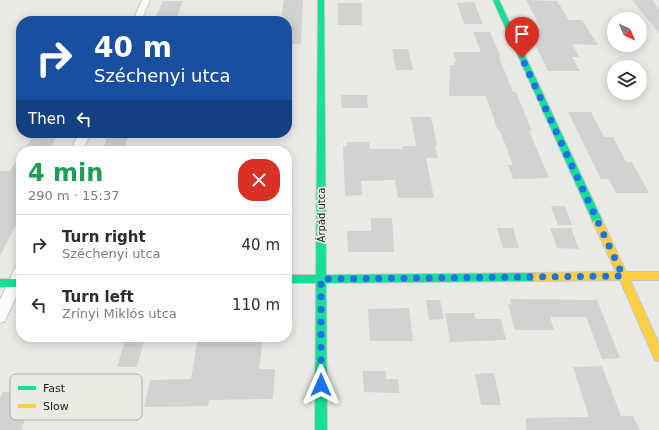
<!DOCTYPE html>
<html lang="en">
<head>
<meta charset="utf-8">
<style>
  :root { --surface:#fff; --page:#f2f2f3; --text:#2b2b33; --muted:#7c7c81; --line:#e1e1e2 }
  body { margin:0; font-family:"DejaVu Sans",sans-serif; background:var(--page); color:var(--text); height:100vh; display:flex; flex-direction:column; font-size:15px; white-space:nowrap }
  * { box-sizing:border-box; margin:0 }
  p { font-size:13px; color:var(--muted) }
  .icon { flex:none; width:22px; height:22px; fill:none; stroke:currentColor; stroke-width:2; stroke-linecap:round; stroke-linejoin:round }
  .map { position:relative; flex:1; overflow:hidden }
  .panel { position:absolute; left:16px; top:146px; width:276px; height:196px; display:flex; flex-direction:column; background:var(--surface); border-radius:16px; box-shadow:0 2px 10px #0003 }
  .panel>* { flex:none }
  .guide { position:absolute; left:16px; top:16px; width:276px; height:122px; border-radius:16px; box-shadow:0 2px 10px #0003; background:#1a4fa0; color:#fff; overflow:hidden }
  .needle { width:26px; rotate:136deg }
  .controls { position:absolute; left:607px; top:12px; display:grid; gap:8px }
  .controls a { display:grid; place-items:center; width:40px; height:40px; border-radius:50%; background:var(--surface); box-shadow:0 2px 10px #0003; font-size:20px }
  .pin { position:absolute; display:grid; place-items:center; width:34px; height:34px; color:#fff; margin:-41px -17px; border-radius:50% 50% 50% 0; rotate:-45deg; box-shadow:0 0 4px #0007 }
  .pin .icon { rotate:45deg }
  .me { position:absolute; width:44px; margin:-22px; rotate:0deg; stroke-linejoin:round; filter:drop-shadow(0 0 3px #0008) }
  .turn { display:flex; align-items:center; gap:14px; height:84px; padding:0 12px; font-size:18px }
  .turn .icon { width:52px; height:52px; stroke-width:2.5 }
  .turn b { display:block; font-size:28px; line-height:34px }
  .then { display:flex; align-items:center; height:38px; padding:0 12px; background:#0003; gap:8px; font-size:15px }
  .round { display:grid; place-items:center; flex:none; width:42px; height:42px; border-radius:16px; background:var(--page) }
  .head { display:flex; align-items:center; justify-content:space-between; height:68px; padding:0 12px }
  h1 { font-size:24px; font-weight:800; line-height:30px; color:#1e9e55 }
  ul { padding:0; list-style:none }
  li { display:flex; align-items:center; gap:12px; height:60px; padding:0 12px; border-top:1px solid var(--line) }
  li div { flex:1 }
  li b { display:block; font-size:15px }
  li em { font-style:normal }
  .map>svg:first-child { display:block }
  .building { fill:#d2d3d1 }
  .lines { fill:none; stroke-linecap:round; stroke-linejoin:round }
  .street-casing { stroke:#c7c8c4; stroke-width:2 }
  .fast-casing { stroke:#c7c8c4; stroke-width:2 }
  .slow-casing { stroke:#c7c8c4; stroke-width:2 }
  .street { fill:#fcfcfb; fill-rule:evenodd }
  .fast { fill:#16e098; fill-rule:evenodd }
  .slow { fill:#ffcf43; fill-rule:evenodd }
  .route { stroke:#1a73e8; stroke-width:7; stroke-dasharray:0 12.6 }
  .labels { text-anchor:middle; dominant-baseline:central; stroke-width:3.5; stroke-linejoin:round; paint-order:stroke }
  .street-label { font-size:10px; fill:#21221f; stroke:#eaece4 }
  .key { fill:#eaece4; stroke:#aeafa9; stroke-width:1 }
  .key-label { font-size:11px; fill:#21221f }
</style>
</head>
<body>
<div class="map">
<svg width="659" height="430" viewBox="0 0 659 430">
  <rect width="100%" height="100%" fill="#e9eae6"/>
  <g class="building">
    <polygon points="284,0 303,0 301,44 287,44 287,21 281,21"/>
    <polygon points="526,0 557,1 569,20 582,20 598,45 572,44 579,57 572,57 580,71 548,71 528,30 534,30 533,28 541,28"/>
    <polygon points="632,0 652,0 659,9 659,33"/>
    <polygon points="163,1 183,1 175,21 154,21"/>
    <polygon points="474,2 483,24 464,24 457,3"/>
    <rect x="338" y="3" width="24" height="22"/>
    <polygon points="473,32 490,32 501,57 499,57 513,92 516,92 532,131 529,131 549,178 513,179 508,165 513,165 500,131 498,131 486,96 449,96 450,65 455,65 454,62 456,62 453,52 481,52"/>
    <polygon points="392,49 408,49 413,70 396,70"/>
    <polygon points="341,95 367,95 368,108 342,108"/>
    <polygon points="568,112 591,112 604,137 613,137 626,162 632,162 649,193 616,193 609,179 601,179"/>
    <polygon points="411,117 431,117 437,145 435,145 438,158 426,158 434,198 398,198 395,180 361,181 362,195 345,196 343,146 347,146 347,142 369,142 370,149 403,149 402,146 416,146"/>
    <polygon points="34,133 58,133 49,151 24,151"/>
    <polygon points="109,133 130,133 123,151 102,151"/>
    <polygon points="21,153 21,215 0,256 0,171 10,171"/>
    <polygon points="551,206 565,206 572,225 558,225"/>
    <polygon points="371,218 392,218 394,252 348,252 347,231 371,231"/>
    <polygon points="497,228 513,228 519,248 503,248"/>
    <polygon points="550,228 571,228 579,249 557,248"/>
    <polygon points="510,299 597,300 620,358 602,359 586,317 550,317 554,330 515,330 508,304 512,305"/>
    <polygon points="426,300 440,300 444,319 429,320"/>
    <polygon points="409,308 413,341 370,341 368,309"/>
    <polygon points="445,313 474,313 476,319 501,319 506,340 450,342"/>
    <polygon points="126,337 145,337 137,367 117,367"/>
    <polygon points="198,337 263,337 259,369 275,369 273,399 209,400 208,406 144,407 150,380 191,379"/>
    <polygon points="602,366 621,416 633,416 640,430 526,430 526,418 589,417 573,367"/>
    <polygon points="363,371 386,371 386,379 398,379 399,393 364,392"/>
    <polygon points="494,373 501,405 481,405 475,374"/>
    <polygon points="3,392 58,393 51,411 29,411 21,430 0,430 0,399"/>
  </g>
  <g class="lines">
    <defs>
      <g id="street">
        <polygon points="142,0 150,0 141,21 133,21"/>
        <polygon points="79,133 91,133 82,151 70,151"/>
        <polygon points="21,264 21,286 5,321 0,323 0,300 16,266"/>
      </g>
      <g id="fast">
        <polygon points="318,0 324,0 326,275 536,273 540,274 541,277 540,280 536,281 326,283 327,430 315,430 316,283 287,283 287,275 316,275"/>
        <polygon points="493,0 499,0 603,222 601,224 595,224 593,222"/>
        <rect x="0" y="279" width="21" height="8"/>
      </g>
      <polygon id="slow" points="598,219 601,220 603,222 626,272 659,272 659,280 630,280 659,344 659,361 655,360 620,280 536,281 532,280 531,277 532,274 536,273 616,272 593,222 595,220"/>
    </defs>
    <use href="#street" class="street-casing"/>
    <use href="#fast" class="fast-casing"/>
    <use href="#slow" class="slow-casing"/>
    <use href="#street" class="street"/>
    <use href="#fast" class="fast"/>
    <use href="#slow" class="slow"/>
  </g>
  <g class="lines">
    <polyline class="route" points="321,385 321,279 623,276 522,58"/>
  </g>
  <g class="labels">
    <g class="street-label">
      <text transform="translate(321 215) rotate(-90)">Árpád utca</text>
    </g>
  </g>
  <rect x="10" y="374" width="132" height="46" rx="6" class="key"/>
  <rect x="18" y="386" width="18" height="4" fill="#16e098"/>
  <rect x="18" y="404" width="18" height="4" fill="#ffcf43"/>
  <g class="key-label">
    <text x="43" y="392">Fast</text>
    <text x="43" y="410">Slow</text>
  </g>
</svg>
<div class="controls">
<a><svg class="needle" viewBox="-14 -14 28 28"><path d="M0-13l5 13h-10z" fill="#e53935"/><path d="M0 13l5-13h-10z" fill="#7c7c81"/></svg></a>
<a><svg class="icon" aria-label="layers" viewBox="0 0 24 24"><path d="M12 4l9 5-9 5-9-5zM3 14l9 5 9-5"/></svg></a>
</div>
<div class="pin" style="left:522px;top:58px;background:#d93025"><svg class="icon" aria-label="arrive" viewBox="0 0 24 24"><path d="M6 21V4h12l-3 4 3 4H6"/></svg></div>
<svg class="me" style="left:321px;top:385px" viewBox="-20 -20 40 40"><path d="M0-17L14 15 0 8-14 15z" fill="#1a73e8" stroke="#fff" stroke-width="4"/></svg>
<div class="guide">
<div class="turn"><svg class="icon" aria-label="right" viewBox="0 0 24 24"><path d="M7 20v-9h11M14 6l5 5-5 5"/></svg><div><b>40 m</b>Széchenyi utca</div></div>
<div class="then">Then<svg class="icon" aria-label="left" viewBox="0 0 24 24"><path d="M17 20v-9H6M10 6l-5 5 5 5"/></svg></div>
</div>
<section class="panel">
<div class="head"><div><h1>4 min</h1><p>290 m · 15:37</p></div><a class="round" style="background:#d93025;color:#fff"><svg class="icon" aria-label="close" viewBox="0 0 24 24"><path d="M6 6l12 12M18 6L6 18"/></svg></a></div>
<ul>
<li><svg class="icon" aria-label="right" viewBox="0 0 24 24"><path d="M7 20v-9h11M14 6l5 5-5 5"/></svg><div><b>Turn right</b><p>Széchenyi utca</p></div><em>40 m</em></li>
<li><svg class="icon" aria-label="left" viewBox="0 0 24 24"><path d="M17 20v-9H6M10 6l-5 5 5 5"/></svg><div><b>Turn left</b><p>Zrínyi Miklós utca</p></div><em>110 m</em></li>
</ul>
</section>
</div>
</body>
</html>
